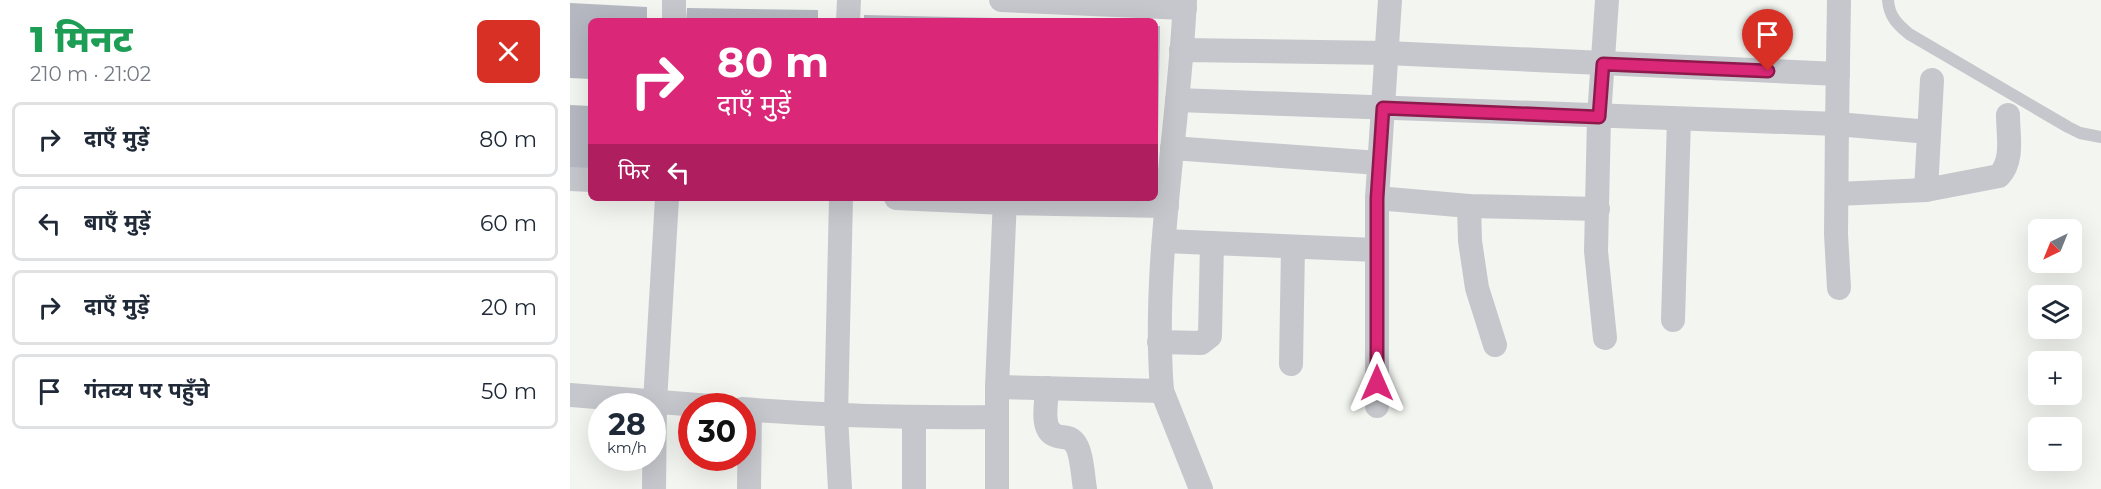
<!DOCTYPE html>
<html lang="hi">
<head>
<meta charset="utf-8">
<style>
  :root { --surface:#fff; --page:#f2f2f3; --text:#1f2937; --muted:#747a83; --line:#e0e1e3 }
  body { margin:0; font-family:Montserrat,"Noto Sans Devanagari",sans-serif; background:var(--page); color:var(--text); height:100vh; display:flex; flex-direction:column; font-size:22px; white-space:nowrap }
  * { box-sizing:border-box; margin:0 }
  p { font-size:20px; color:var(--muted) }
  .icon { flex:none; width:33px; height:33px; fill:none; stroke:currentColor; stroke-width:2; stroke-linecap:round; stroke-linejoin:round }
  .map { position:relative; flex:1; overflow:hidden }
  .panel { display:flex; flex-direction:column; background:var(--surface); width:570px }
  .panel>* { flex:none }
  .guide { position:absolute; left:18px; top:18px; width:570px; height:183px; border-radius:9px; box-shadow:0 6px 24px #0002; background:#db2777; color:#fff; overflow:hidden }
  .needle { width:39px; rotate:223deg }
  .buttons { position:absolute; left:1458px; top:219px; display:grid; gap:12px }
  .buttons a { display:grid; place-items:center; width:54px; height:54px; border-radius:9px; background:var(--surface); box-shadow:0 6px 24px #0002; font-size:30px }
  .speed { position:absolute; left:18px; top:393px; display:flex; gap:12px; font-size:30px; font-weight:700; text-align:center }
  .speed>* { display:grid; place-content:center; width:78px; height:78px; border-radius:50%; background:var(--surface); box-shadow:0 6px 24px #0002; line-height:1 }
  .speed small { font-size:15px; font-weight:400 }
  .speed .limit { border:9px solid #d22; background:#fff; color:#111 }
  .pin { position:absolute; display:grid; place-items:center; width:51px; height:51px; color:#fff; margin:-62px -26px; border-radius:50% 50% 50% 0; rotate:-45deg; box-shadow:0 0 6px #0007 }
  .pin .icon { rotate:45deg }
  .me { position:absolute; width:66px; margin:-33px; rotate:0deg; stroke-linejoin:round; filter:drop-shadow(0 0 4px #0008) }
  .turn { display:flex; align-items:center; gap:21px; height:126px; padding:0 30px; font-size:27px }
  .turn .icon { width:78px; height:78px; stroke-width:2.5 }
  .turn b { display:block; font-size:42px; line-height:51px }
  .then { display:flex; align-items:center; height:57px; padding:0 30px; background:#0003; gap:12px; font-size:22px }
  .round { display:grid; place-items:center; flex:none; width:63px; height:63px; border-radius:9px; background:var(--page) }
  .head { display:flex; align-items:center; justify-content:space-between; height:102px; padding:0 30px }
  h1 { font-size:36px; font-weight:800; line-height:45px; color:#1e9e55 }
  ul { padding:0; list-style:none }
  li { display:flex; align-items:center; gap:18px; height:75px; margin:0 12px 9px; padding:0 18px; border:3px solid var(--line); border-radius:9px }
  li div { flex:1 }
  li b { display:block; font-size:22px }
  li em { font-style:normal }
  main { display:flex; flex:1; min-height:0 }
  .map>svg:first-child { display:block }
  .building { fill:#b5b8c0 }
  .lines { fill:none; stroke-linecap:round; stroke-linejoin:round }
  .lane { stroke:#c6c7cc; stroke-width:12 }
  .street { stroke:#c6c7cc; stroke-width:24 }
  .route-casing { stroke:#8e194d; stroke-width:15 }
  .route { stroke:#db2777; stroke-width:10 }
</style>
</head>
<body>
<main>
<section class="panel">
<div class="head"><div><h1>1 मिनट</h1><p>210 m · 21:02</p></div><a class="round" style="background:#d93025;color:#fff"><svg class="icon" aria-label="close" viewBox="0 0 24 24"><path d="M6 6l12 12M18 6L6 18"/></svg></a></div>
<ul>
<li><svg class="icon" aria-label="right" viewBox="0 0 24 24"><path d="M7 20v-9h11M14 6l5 5-5 5"/></svg><div><b>दाएँ मुड़ें</b></div><em>80 m</em></li>
<li><svg class="icon" aria-label="left" viewBox="0 0 24 24"><path d="M17 20v-9H6M10 6l-5 5 5 5"/></svg><div><b>बाएँ मुड़ें</b></div><em>60 m</em></li>
<li><svg class="icon" aria-label="right" viewBox="0 0 24 24"><path d="M7 20v-9h11M14 6l5 5-5 5"/></svg><div><b>दाएँ मुड़ें</b></div><em>20 m</em></li>
<li><svg class="icon" aria-label="arrive" viewBox="0 0 24 24"><path d="M6 21V4h12l-3 4 3 4H6"/></svg><div><b>गंतव्य पर पहुँचे</b></div><em>50 m</em></li>
</ul>
</section>
<div class="map">
<svg width="1531" height="489" viewBox="0 0 1531 489">
  <rect width="100%" height="100%" fill="#f3f5f0"/>
  <g class="building">
    <polygon points="0,3 77,7 77,21 21,21 21,79 0,78"/>
    <polygon points="117,8 248,10 248,21 116,21"/>
    <polygon points="294,15 425,18 425,21 294,21"/>
    <polygon points="585,26 590,26 587,189 585,189"/>
    <polygon points="0,105 21,106 21,172 0,171"/>
  </g>
  <g class="lines">
    <path class="lane" d="M1318,0C1319,16 1327,24 1339,34L1498,127L1510,133L1531,137"/>
    <g class="street">
      <polyline points="431,0 615,8"/>
      <polyline points="104,21 104,0"/>
      <polyline points="278,21 279,0"/>
      <polyline points="611,50 817,53 1268,74"/>
      <polyline points="607,100 1267,124 1269,0"/>
      <polyline points="602,148 809,163"/>
      <polyline points="0,179 21,180"/>
      <polyline points="1356,190 1362,80"/>
      <path d="M1267,194L1356,190L1429,176C1444,160 1438,136 1438,115"/>
      <polyline points="326,198 435,203 597,206"/>
      <polyline points="807,198 899,206 1028,209"/>
      <polyline points="899,206 900,241 907,288 925,345"/>
      <polyline points="594,241 806,250"/>
      <polyline points="1269,288 1266,234 1267,124 1359,132"/>
      <polyline points="1103,320 1109,119"/>
      <polyline points="1035,338 1026,251 1029,117 1037,0"/>
      <polyline points="589,342 631,343 640,336 642,243"/>
      <polyline points="721,364 723,247"/>
      <path d="M427,387L592,391C582,260 609,130 615,0"/>
      <path d="M477,388C477,402 469,431 487,436C494,438 499,436 504,442C512,450 513,478 515,489"/>
      <polyline points="592,391 631,489"/>
      <polyline points="0,395 141,406"/>
      <polyline points="807,406 807,198 820,0"/>
      <path d="M172,409C257,416 341,418 426,417"/>
      <polyline points="84,489 85,402 97,198"/>
      <polyline points="179,489 180,410"/>
      <polyline points="270,489 266,416 271,198"/>
      <polyline points="344,489 344,418"/>
      <polyline points="427,489 427,387 435,198"/>
    </g>
  </g>
  <g class="lines">
    <defs>
      <polyline id="route" points="807,383 807,198 813,108 1029,117 1033,64 1198,71"/>
    </defs>
    <use href="#route" class="route-casing"/>
    <use href="#route" class="route"/>
  </g>
</svg>
<div class="buttons">
<a><svg class="needle" viewBox="-14 -14 28 28"><path d="M0-13l5 13h-10z" fill="#e53935"/><path d="M0 13l5-13h-10z" fill="#747a83"/></svg></a>
<a><svg class="icon" aria-label="layers" viewBox="0 0 24 24"><path d="M12 4l9 5-9 5-9-5zM3 14l9 5 9-5"/></svg></a>
<a>+</a>
<a>−</a>
</div>
<div class="speed"><div>28<small>km/h</small></div><div class="limit">30</div></div>
<div class="pin" style="left:1198px;top:71px;background:#d93025"><svg class="icon" aria-label="arrive" viewBox="0 0 24 24"><path d="M6 21V4h12l-3 4 3 4H6"/></svg></div>
<svg class="me" style="left:807px;top:383px" viewBox="-20 -20 40 40"><path d="M0-17L14 15 0 8-14 15z" fill="#db2777" stroke="#fff" stroke-width="4"/></svg>
<div class="guide">
<div class="turn"><svg class="icon" aria-label="right" viewBox="0 0 24 24"><path d="M7 20v-9h11M14 6l5 5-5 5"/></svg><div><b>80 m</b>दाएँ मुड़ें</div></div>
<div class="then">फिर<svg class="icon" aria-label="left" viewBox="0 0 24 24"><path d="M17 20v-9H6M10 6l-5 5 5 5"/></svg></div>
</div>
</div>
</main>
</body>
</html>
